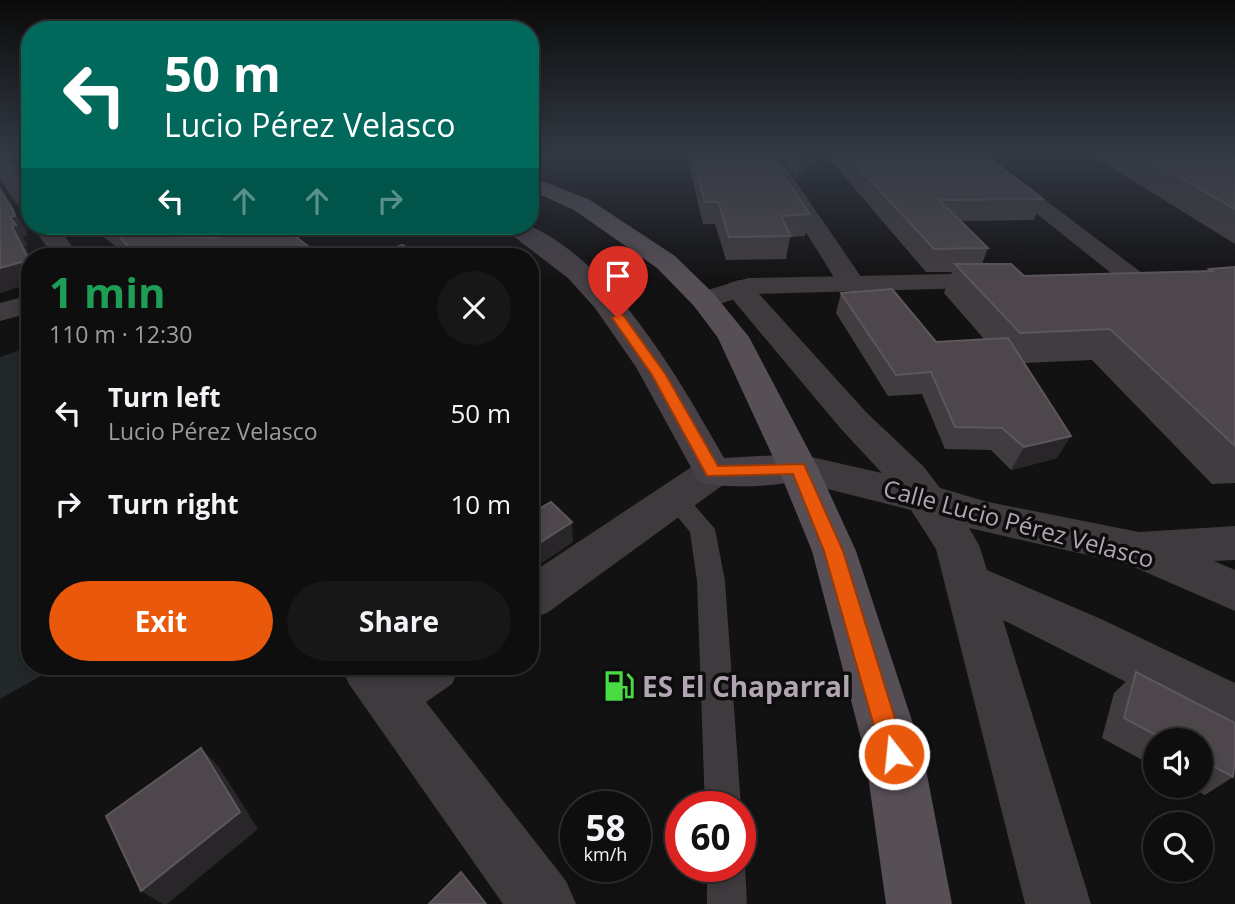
<!DOCTYPE html>
<html lang="en">
<head>
<meta charset="utf-8">
<style>
  :root { --surface:#0e0e0e; --page:#171717; --text:#f1f3f6; --muted:#9b9c9e; --line:#2e2e2e; --accent:#ea580c }
  body { margin:0; font-family:"Open Sans",sans-serif; background:var(--page); color:var(--text); height:100vh; display:flex; flex-direction:column; font-size:26px; white-space:nowrap }
  * { box-sizing:border-box; margin:0 }
  p { font-size:23px; color:var(--muted) }
  .icon { flex:none; width:38px; height:38px; fill:none; stroke:currentColor; stroke-width:2; stroke-linecap:round; stroke-linejoin:round }
  .map { position:relative; flex:1; overflow:hidden }
  .sheet { position:absolute; left:21px; top:248px; width:518px; height:427px; display:flex; flex-direction:column; background:var(--surface); border-radius:28px; box-shadow:0 4px 10px #0003,0 0 0 2px var(--line) }
  .sheet>* { flex:none }
  .top-card { position:absolute; left:21px; top:21px; width:518px; height:214px; border-radius:28px; box-shadow:0 4px 10px #0003,0 0 0 2px var(--line); background:#00695c; color:#fff; overflow:hidden }
  .tools { position:absolute; left:1143px; top:728px; display:grid; gap:14px }
  .tools a { display:grid; place-items:center; width:70px; height:70px; border-radius:50%; background:var(--surface); box-shadow:0 4px 10px #0003,0 0 0 2px var(--line); font-size:35px }
  .speed { position:absolute; left:560px; top:791px; display:flex; gap:14px; font-size:35px; font-weight:700; text-align:center }
  .speed>* { display:grid; place-content:center; width:91px; height:91px; border-radius:50%; background:var(--surface); box-shadow:0 4px 10px #0003,0 0 0 2px var(--line); line-height:1 }
  .speed small { font-size:18px; font-weight:400 }
  .speed .limit { border:10px solid #d22; background:#fff; color:#111 }
  .pin { position:absolute; display:grid; place-items:center; width:60px; height:60px; color:#fff; margin:-72px -30px; border-radius:50% 50% 50% 0; rotate:-45deg; box-shadow:0 0 7px #0007 }
  .pin .icon { rotate:45deg }
  .me { position:absolute; width:77px; margin:-38px; rotate:344deg; stroke-linejoin:round; filter:drop-shadow(0 0 5px #0008) }
  .turn { display:flex; align-items:center; gap:24px; height:147px; padding:0 28px; font-size:32px }
  .turn .icon { width:91px; height:91px; stroke-width:2.5 }
  .turn b { display:block; font-size:49px; line-height:60px }
  .lanes { display:flex; align-items:center; height:66px; padding:0 28px; background:#0003; justify-content:center; gap:35px; direction:ltr }
  .lanes .off { opacity:.35 }
  .round { display:grid; place-items:center; flex:none; width:74px; height:74px; border-radius:37px; background:var(--page) }
  .summary { display:flex; align-items:center; justify-content:space-between; height:119px; padding:0 28px }
  h1 { font-size:42px; font-weight:700; line-height:52px; color:#1e9e55 }
  .cta { display:flex; gap:14px; margin-top:auto; padding:14px 28px }
  .cta a { flex:1; height:80px; border-radius:42px; background:var(--accent); color:#fff; font-size:28px; font-weight:700; line-height:80px; text-align:center }
  .cta a+a { background:var(--page); color:var(--text) }
  ul { padding:0; list-style:none }
  li { display:flex; align-items:center; gap:21px; height:91px; padding:0 28px }
  li div { flex:1 }
  li b { display:block; font-size:26px }
  li em { font-style:normal }
  .map>svg:first-child { display:block }
  .green { fill:#22272a }
  .lines { fill:none; stroke-linecap:round; stroke-linejoin:round }
  .service { fill:#3e3a3e; fill-rule:evenodd }
  .minor { fill:#3e3a3e; fill-rule:evenodd }
  .tertiary { fill:#3e3a3e; fill-rule:evenodd }
  .secondary { fill:#474147; fill-rule:evenodd }
  .primary { fill:#564f56; fill-rule:evenodd }
  .wall { fill:#413c40 }
  .shaded-wall { fill:#292629 }
  .building { fill:#4d474c; stroke:#5d565c; stroke-width:2 }
  .route { fill:#ea580c; stroke:#983908; stroke-width:2 }
  .labels { text-anchor:middle; dominant-baseline:central; stroke-width:7; stroke-linejoin:round; paint-order:stroke }
  .street-label { font-size:24px; fill:#b2a5b2; stroke:#0e0d0e }
  .near-poi-label { font-size:28px; font-weight:bold; fill:#b2a5b2; stroke:#0e0d0e; text-anchor:start }
</style>
</head>
<body>
<div class="map">
<svg width="1235" height="904" viewBox="0 0 1235 904">
  <rect width="100%" height="100%" fill="#131213"/>
  <polygon class="green" points="30,347 30,667 57,667 0,699 0,357"/>
  <g class="lines">
    <g class="service">
      <polygon points="674,489 683,492 715,529 725,581 741,807 740,808 705,807 697,581 690,532 662,498 665,492"/>
      <polygon points="740,855 745,866 747,904 707,904 707,866 740,866"/>
    </g>
    <g class="minor">
      <polygon points="757,154 777,154 866,284 862,290 852,292 842,290"/>
      <polygon points="962,154 984,154 1150,279 1146,285 1126,285"/>
      <path d="M0,159C23,164 30,193 30,213L22,211L0,180Z"/>
      <polygon points="32,226 57,226 80,257 54,257"/>
      <polygon points="283,226 322,226 319,231 224,257 182,257 186,251"/>
      <polygon points="739,280 749,283 867,413 924,467 940,488 988,502 1139,532 1235,526 1235,560 1214,561 1235,570 1235,611 1127,564 969,528 979,545 987,570 1101,619 1235,683 1235,737 1003,620 1091,904 1025,904 936,549 911,510 784,478 778,468 784,458 798,454 882,473 841,429 729,295 725,289 729,283"/>
      <polygon points="30,295 30,313 0,321 0,303"/>
      <polygon points="713,458 727,462 733,472 727,482 547,613 530,619 530,574 699,462"/>
      <polygon points="341,667 460,667 452,684 426,702 566,881 576,904 503,904 349,684"/>
    </g>
    <g class="tertiary">
      <polygon points="0,154 16,154 13,158 0,161"/>
      <polygon points="1002,273 1012,275 1016,281 1012,287 750,294 704,309 694,306 689,300 694,294 748,278"/>
    </g>
    <path class="secondary" d="M500,226C509,226 523,223 532,227C614,264 681,382 724,458L798,454L812,458L818,468L812,478C784,486 727,490 699,482L636,367L595,308L568,278Z"/>
    <polygon class="primary" points="530,176 590,200 675,256 714,294 749,337 818,468 856,551 923,754 952,904 886,904 865,754 812,551 778,468 718,338 694,306 657,268 574,210 530,190"/>
  </g>
  <g class="wall">
    <polygon points="686,154 769,154 810,214 805,236 790,237 786,259 726,260 715,224 703,224"/>
    <polygon points="780,154 984,154 1043,199 1034,220 961,221 988,248 982,264 1024,276 1207,271 1209,269 1235,267 1235,483 1212,484 1092,360 1024,363 1057,458 1011,470 991,450 945,449 922,394 888,396 836,313 841,293 936,342 984,339 944,293 952,272 926,272 825,154 796,178"/>
    <polygon points="1090,154 1229,154 1235,157 1235,244"/>
    <polygon points="96,226 282,226 322,257 130,257 102,236"/>
    <polygon points="1136,672 1235,723 1235,759 1233,777 1205,795 1188,786 1200,786 1200,740 1155,740 1155,767 1102,738 1114,693"/>
  </g>
  <g class="shaded-wall">
    <polygon points="805,154 825,154 796,178 800,157"/>
    <polygon points="13,210 26,229 27,236 23,237 28,245 25,246 31,257 30,257 30,284 0,293 0,268 12,226 10,217"/>
    <polygon points="182,226 266,226 185,248 169,236 175,227"/>
    <polygon points="1071,436 1057,458 1011,470 1024,447"/>
    <polygon points="572,522 573,542 530,571 530,549"/>
    <polygon points="201,748 219,767 258,829 167,904 163,904 141,891"/>
  </g>
  <g class="building">
    <polygon points="692,154 769,154 810,214 781,216 791,236 729,237 718,202 705,202"/>
    <polygon points="846,154 984,154 1043,199 939,200 988,248 934,249"/>
    <polygon points="1139,154 1229,154 1235,157 1235,209"/>
    <polygon points="0,189 13,210 15,216 10,217 16,225 12,226 29,260 0,268"/>
    <polygon points="105,226 182,226 175,227 169,236 215,238 263,226 282,226 322,257 137,257 120,237"/>
    <polygon points="402,245 426,257 367,257"/>
    <polygon points="955,264 1011,264 1024,276 1212,271 1209,269 1235,267 1235,446 1110,329 1020,333"/>
    <polygon points="892,289 936,342 1008,338 1071,436 1024,447 1002,428 955,427 931,372 896,375 841,293"/>
    <polygon points="551,502 572,522 530,549 530,514"/>
    <polygon points="1136,672 1235,723 1235,759 1233,777 1200,759 1200,740 1165,740 1124,718"/>
    <polygon points="201,748 240,812 141,891 106,816"/>
    <polygon points="461,872 486,904 429,904"/>
  </g>
  <linearGradient id="sky" x2="0" y2="1"><stop stop-color="#0a0a0a"/><stop offset="0.55" stop-color="#333944"/><stop offset="1" stop-color="#333944" stop-opacity="0"/></linearGradient>
  <rect width="1235" height="280" fill="url(#sky)"/>
  <polygon class="route" points="618,314 623,315 666,375 718,466 804,464 843,551 906,754 902,762 894,765 885,762 882,754 824,551 793,474 707,476 652,375 612,318"/>
  <defs>
    <symbol id="fuel-bare" viewBox="-9 -9 18 18"><path d="M-5.5-6h7V0h2V4h1.3V-2.5L3-4.5l.8-.8L6-3V5H2.5V1h-1V6h-7ZM-4.2-4.7v3.2H.2V-4.7Z" fill="#49db42" stroke="#0e0d0e" stroke-width="2.5" paint-order="stroke"/></symbol>
  </defs>
  <g fill-rule="evenodd">
    <use href="#fuel-bare" x="597" y="664" width="44" height="44"/>
  </g>
  <g class="labels">
    <g class="street-label">
      <text transform="translate(1019 523) rotate(15)">Calle Lucio Pérez Velasco</text>
    </g>
    <g class="near-poi-label">
      <text x="642" y="686">ES El Chaparral</text>
    </g>
  </g>
</svg>
<div class="tools">
<a><svg class="icon" aria-label="sound" viewBox="0 0 24 24"><path d="M4 9h4l5-4v14l-5-4H4zM17 9q2 3 0 6"/></svg></a>
<a><svg class="icon" aria-label="search" viewBox="0 0 24 24"><circle cx="10" cy="10" r="6"/><path d="M15 15l6 6"/></svg></a>
</div>
<div class="speed"><div>58<small>km/h</small></div><div class="limit">60</div></div>
<div class="pin" style="left:618px;top:318px;background:#d93025"><svg class="icon" aria-label="arrive" viewBox="0 0 24 24"><path d="M6 21V4h12l-3 4 3 4H6"/></svg></div>
<svg class="me" style="left:894px;top:754px" viewBox="-20 -20 40 40"><circle r="17" fill="#ea580c" stroke="#fff" stroke-width="3"/><path d="M0-11L8 9 0 5-8 9z" fill="#fff"/></svg>
<div class="top-card">
<div class="turn"><svg class="icon" aria-label="left" viewBox="0 0 24 24"><path d="M17 20v-9H6M10 6l-5 5 5 5"/></svg><div><b>50 m</b>Lucio Pérez Velasco</div></div>
<div class="lanes"><svg class="icon" aria-label="left" viewBox="0 0 24 24"><path d="M17 20v-9H6M10 6l-5 5 5 5"/></svg><svg class="icon off" aria-label="ahead" viewBox="0 0 24 24"><path d="M12 20V5M6 11l6-6 6 6"/></svg><svg class="icon off" aria-label="ahead" viewBox="0 0 24 24"><path d="M12 20V5M6 11l6-6 6 6"/></svg><svg class="icon off" aria-label="right" viewBox="0 0 24 24"><path d="M7 20v-9h11M14 6l5 5-5 5"/></svg></div>
</div>
<section class="sheet">
<div class="summary"><div><h1>1 min</h1><p>110 m · 12:30</p></div><a class="round"><svg class="icon" aria-label="close" viewBox="0 0 24 24"><path d="M6 6l12 12M18 6L6 18"/></svg></a></div>
<ul>
<li><svg class="icon" aria-label="left" viewBox="0 0 24 24"><path d="M17 20v-9H6M10 6l-5 5 5 5"/></svg><div><b>Turn left</b><p>Lucio Pérez Velasco</p></div><em>50 m</em></li>
<li><svg class="icon" aria-label="right" viewBox="0 0 24 24"><path d="M7 20v-9h11M14 6l5 5-5 5"/></svg><div><b>Turn right</b></div><em>10 m</em></li>
</ul>
<div class="cta"><a>Exit</a><a>Share</a></div>
</section>
</div>
</body>
</html>
